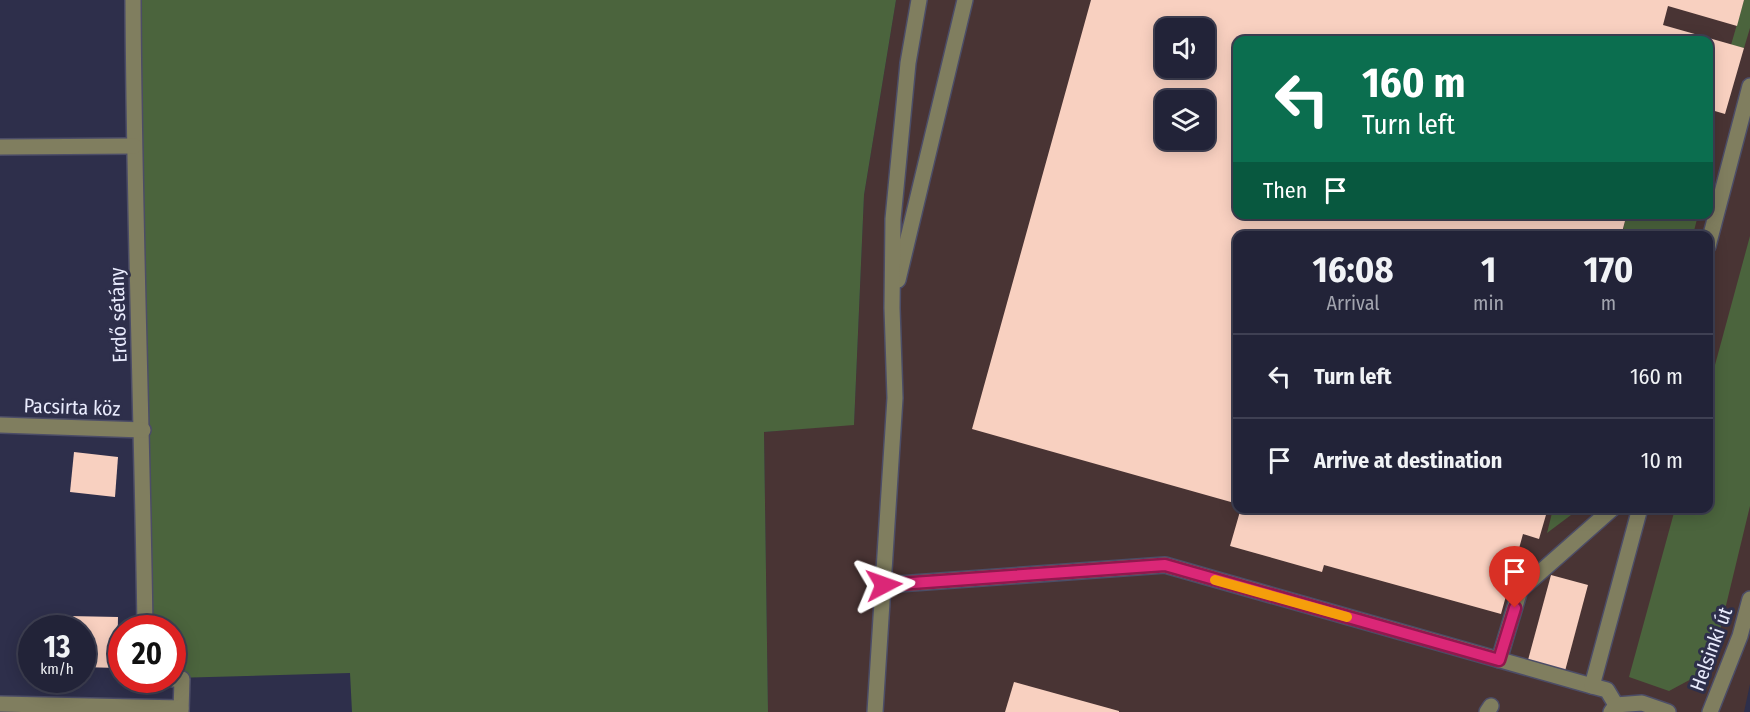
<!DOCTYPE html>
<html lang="en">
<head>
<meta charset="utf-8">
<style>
  :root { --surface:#222338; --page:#2a2b40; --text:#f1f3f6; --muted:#a2a4ae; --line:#3f4053 }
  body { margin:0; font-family:"Fira Sans Condensed",sans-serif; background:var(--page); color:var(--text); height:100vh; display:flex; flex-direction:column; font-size:22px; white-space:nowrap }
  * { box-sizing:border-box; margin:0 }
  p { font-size:20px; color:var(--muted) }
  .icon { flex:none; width:33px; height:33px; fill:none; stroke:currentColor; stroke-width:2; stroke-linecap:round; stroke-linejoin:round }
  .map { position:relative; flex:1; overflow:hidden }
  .sheet { position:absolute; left:1233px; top:231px; width:480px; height:282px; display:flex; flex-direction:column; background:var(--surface); border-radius:12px; box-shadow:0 3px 15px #0003,0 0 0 2px var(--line) }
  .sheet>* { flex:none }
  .banner { position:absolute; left:1233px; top:36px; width:480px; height:183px; border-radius:12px; box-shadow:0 3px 15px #0003,0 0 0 2px var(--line); background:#0b6e4f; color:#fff; overflow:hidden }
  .fabs { position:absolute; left:1155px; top:18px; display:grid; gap:12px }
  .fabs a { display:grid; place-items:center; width:60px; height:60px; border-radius:12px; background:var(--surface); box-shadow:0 3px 15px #0003,0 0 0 2px var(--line); font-size:30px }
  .speed { position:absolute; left:18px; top:615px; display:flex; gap:12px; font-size:30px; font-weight:700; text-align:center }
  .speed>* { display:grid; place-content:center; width:78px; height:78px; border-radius:50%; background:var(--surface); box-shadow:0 3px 15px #0003,0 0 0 2px var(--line); line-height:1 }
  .speed small { font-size:15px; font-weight:400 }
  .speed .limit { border:9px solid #d22; background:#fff; color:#111 }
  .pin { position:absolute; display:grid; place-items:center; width:51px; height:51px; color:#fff; margin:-62px -26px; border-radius:50% 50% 50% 0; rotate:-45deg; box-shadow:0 0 6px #0007 }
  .pin .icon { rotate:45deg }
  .me { position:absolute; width:66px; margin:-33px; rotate:86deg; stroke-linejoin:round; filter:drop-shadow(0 0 4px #0008) }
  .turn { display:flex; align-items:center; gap:21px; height:126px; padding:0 30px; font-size:27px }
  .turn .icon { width:78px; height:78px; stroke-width:2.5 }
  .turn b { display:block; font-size:42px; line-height:51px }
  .then { display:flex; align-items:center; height:57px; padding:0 30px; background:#0003; gap:12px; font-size:22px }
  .eta { display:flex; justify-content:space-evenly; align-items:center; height:102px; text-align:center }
  .eta b { font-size:36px; font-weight:700; line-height:42px }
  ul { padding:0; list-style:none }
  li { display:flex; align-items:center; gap:18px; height:84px; padding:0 30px; border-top:2px solid var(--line) }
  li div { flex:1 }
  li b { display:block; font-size:22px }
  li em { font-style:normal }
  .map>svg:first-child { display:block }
  .industrial { fill:#493434; fill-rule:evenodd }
  .green { fill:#4b643d }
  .building { fill:#f8d0c0; fill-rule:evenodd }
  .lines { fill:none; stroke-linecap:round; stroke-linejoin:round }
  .minor-casing { stroke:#4c4d67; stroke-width:18 }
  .minor { stroke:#807e5f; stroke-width:15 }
  .route-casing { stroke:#8e194d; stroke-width:15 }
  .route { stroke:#db2777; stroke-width:10 }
  .slow { stroke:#f59e0b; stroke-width:10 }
  .labels { text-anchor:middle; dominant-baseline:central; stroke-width:6; stroke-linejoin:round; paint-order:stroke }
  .street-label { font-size:20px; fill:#e9ebfd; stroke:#2e2f4b }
</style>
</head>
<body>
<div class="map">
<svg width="1750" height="712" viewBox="0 0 1750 712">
  <rect width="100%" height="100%" fill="#2e2f4b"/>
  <path class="industrial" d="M896,0H1750V684L1744,712H768L764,432L854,424L864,195ZM1166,28H1204V68H1166ZM1238,40H1708V214H1238ZM1166,100H1204V140H1166ZM1238,236H1708V508H1238Z"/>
  <g class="green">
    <polygon points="133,0 896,0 864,195 854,425 764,432 768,712 352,712 350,673 173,678 172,628 145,628"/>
    <polygon points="1744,0 1750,0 1750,28 1744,48 1731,45"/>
    <polygon points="1685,215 1698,215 1693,235 1622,235 1625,221"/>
    <polygon points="1750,236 1750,506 1715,651 1695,677 1669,691 1629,677 1675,509 1708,508 1709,387"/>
    <polygon points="1553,509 1553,508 1579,509 1547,533"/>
  </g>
  <g class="building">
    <path d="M1091,0H1744L1737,26L1668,6L1663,25L1744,48L1725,114L1708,109V40H1238V214H1611L1610,217L1625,221L1621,236H1238V504L972,429ZM1166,28H1204V68H1166ZM1166,100H1204V140H1166Z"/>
    <polygon points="74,452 118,457 115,497 70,492"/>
    <polygon points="1241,508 1548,508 1539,539 1523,534 1501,614 1324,565 1322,572 1230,546"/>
    <polygon points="1551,575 1588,585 1565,671 1528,660"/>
    <polygon points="69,616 118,617 117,668 82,667 82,628 69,628"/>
    <polygon points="1014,682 1119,711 1119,712 1005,712"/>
  </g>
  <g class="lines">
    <defs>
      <g id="minor">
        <path d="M133,0C134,210 142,419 145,628"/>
        <polyline points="0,147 134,146"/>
        <polyline points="1708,246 1750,86"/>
        <polyline points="898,280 965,0"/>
        <polyline points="0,425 143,430"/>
        <polyline points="884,585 1165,565 1592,686"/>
        <polyline points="1499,660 1520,590 1613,508"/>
        <polyline points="172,679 182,679 181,712"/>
        <polyline points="0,704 181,708"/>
        <polyline points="1616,705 1607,690 1592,686 1640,508"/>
        <polyline points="875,712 895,398 892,308 893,219 908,63 919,0"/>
        <polyline points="1487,712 1491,706"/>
        <polyline points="1611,712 1616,705 1642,703 1668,712"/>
        <polyline points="1710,712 1740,636 1750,599"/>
      </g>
    </defs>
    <use href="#minor" class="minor-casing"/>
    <use href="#minor" class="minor"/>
  </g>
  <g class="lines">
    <defs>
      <polyline id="route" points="884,585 1165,565 1499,660 1515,608"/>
    </defs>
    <use href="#route" class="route-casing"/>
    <use href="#route" class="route"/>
    <polyline class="slow" points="1215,580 1347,617"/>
  </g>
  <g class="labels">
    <g class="street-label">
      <text transform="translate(118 315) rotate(-92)">Erdő sétány</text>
      <text transform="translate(72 407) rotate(2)">Pacsirta köz</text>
      <text transform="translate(1711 649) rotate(-70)">Helsinki út</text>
    </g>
  </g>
</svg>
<div class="fabs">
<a><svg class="icon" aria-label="sound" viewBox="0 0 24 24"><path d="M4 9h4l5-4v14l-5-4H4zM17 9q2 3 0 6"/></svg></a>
<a><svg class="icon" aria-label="layers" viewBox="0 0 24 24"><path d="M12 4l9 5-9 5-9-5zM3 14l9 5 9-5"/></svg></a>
</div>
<div class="speed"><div>13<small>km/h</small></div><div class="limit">20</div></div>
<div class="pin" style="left:1515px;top:608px;background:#d93025"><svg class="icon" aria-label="arrive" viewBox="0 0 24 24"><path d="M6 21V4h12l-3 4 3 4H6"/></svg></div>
<svg class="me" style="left:884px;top:585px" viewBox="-20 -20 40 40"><path d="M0-17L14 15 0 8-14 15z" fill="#db2777" stroke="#fff" stroke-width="4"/></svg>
<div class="banner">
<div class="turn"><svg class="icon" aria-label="left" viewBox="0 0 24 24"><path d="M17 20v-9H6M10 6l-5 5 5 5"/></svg><div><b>160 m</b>Turn left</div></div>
<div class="then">Then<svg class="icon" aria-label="arrive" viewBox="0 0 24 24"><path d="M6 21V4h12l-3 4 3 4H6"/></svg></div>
</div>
<section class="sheet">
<div class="eta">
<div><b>16:08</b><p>Arrival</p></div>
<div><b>1</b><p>min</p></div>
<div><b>170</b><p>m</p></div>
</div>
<ul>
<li><svg class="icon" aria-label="left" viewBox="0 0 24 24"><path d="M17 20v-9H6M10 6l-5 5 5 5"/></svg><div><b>Turn left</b></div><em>160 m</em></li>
<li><svg class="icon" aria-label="arrive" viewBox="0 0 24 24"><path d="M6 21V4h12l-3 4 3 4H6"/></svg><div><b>Arrive at destination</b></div><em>10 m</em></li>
</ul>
</section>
</div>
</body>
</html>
